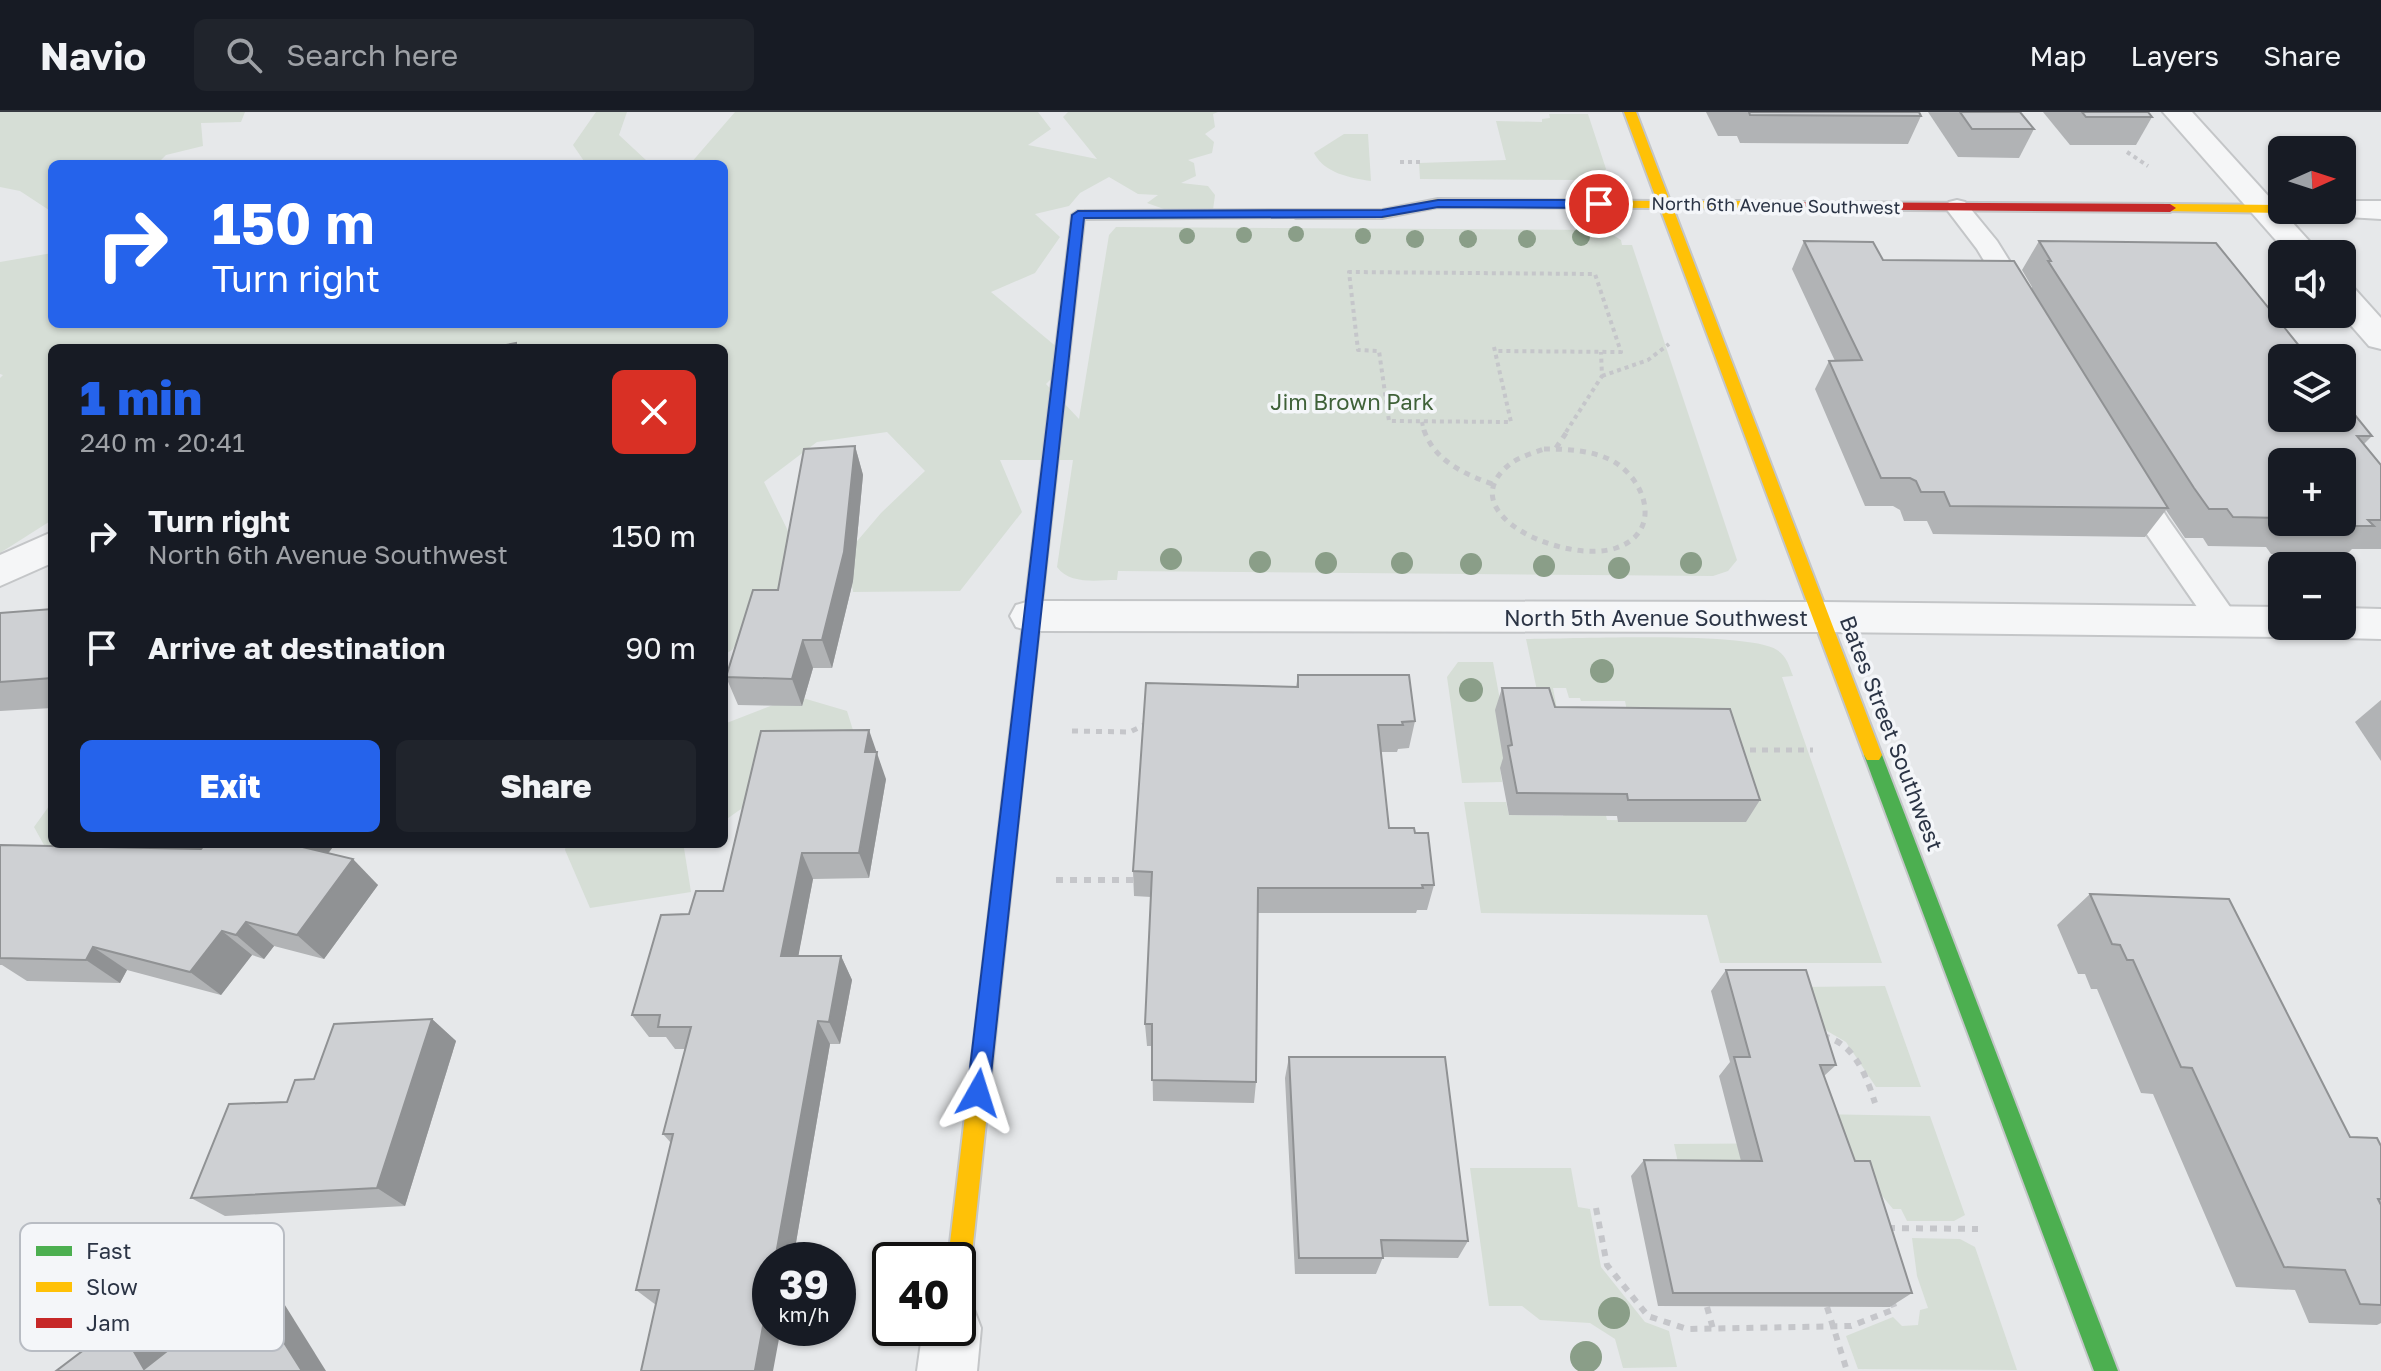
<!DOCTYPE html>
<html lang="en">
<head>
<meta charset="utf-8">
<style>
  :root { --surface:#171b24; --page:#20242c; --text:#f1f3f6; --muted:#9ea1a6; --line:#363941; --accent:#2563eb }
  body { margin:0; font-family:"Golos Text",sans-serif; background:var(--page); color:var(--text); height:100vh; display:flex; flex-direction:column; font-size:30px; white-space:nowrap }
  * { box-sizing:border-box; margin:0 }
  p { font-size:26px; color:var(--muted) }
  .icon { flex:none; width:44px; height:44px; fill:none; stroke:currentColor; stroke-width:2; stroke-linecap:round; stroke-linejoin:round }
  .map { position:relative; flex:1; overflow:hidden }
  .sheet { position:absolute; left:48px; top:232px; width:680px; height:504px; display:flex; flex-direction:column; background:var(--surface); border-radius:12px; box-shadow:0 2px 6px #0004 }
  .sheet>* { flex:none }
  .top-card { position:absolute; left:48px; top:48px; width:680px; height:168px; border-radius:12px; box-shadow:0 2px 6px #0004; background:#2563eb; color:#fff; overflow:hidden }
  .needle { width:52px; rotate:87deg }
  .controls { position:absolute; left:2268px; top:24px; display:grid; gap:16px }
  .controls a { display:grid; place-items:center; width:88px; height:88px; border-radius:12px; background:var(--surface); box-shadow:0 2px 6px #0004; font-size:40px }
  .speed { position:absolute; left:752px; top:1130px; display:flex; gap:16px; font-size:40px; font-weight:700; text-align:center }
  .speed>* { display:grid; place-content:center; width:104px; height:104px; border-radius:50%; background:var(--surface); box-shadow:0 2px 6px #0004; line-height:1 }
  .speed small { font-size:20px; font-weight:400 }
  .speed .limit { border:4px solid #111; border-radius:12px; background:#fff; color:#111 }
  .pin { position:absolute; display:grid; place-items:center; width:68px; height:68px; color:#fff; margin:-34px; border:4px solid #fff; border-radius:50%; box-shadow:0 2px 8px #0007 }
  .me { position:absolute; width:88px; margin:-44px; rotate:6deg; stroke-linejoin:round; filter:drop-shadow(0 0 6px #0008) }
  .turn { display:flex; align-items:center; gap:28px; height:168px; padding:0 32px; font-size:36px }
  .turn .icon { width:104px; height:104px; stroke-width:2.5 }
  .turn b { display:block; font-size:56px; line-height:68px }
  .round { display:grid; place-items:center; flex:none; width:84px; height:84px; border-radius:12px; background:var(--page) }
  .overview { display:flex; align-items:center; justify-content:space-between; height:136px; padding:0 32px }
  h1 { font-size:48px; font-weight:800; line-height:60px; color:var(--accent) }
  .cta { display:flex; gap:16px; margin-top:auto; padding:16px 32px }
  .cta a { flex:1; height:92px; border-radius:12px; background:var(--accent); color:#fff; font-size:32px; font-weight:800; line-height:92px; text-align:center }
  .cta a+a { background:var(--page); color:var(--text) }
  ul { padding:0; list-style:none }
  li { display:flex; align-items:center; gap:24px; height:112px; padding:0 32px }
  li div { flex:1 }
  li b { display:block; font-size:30px }
  li em { font-style:normal }
  header { display:flex; align-items:center; gap:48px; box-sizing:border-box; height:112px; padding:0 40px; background:var(--surface); border-bottom:2px solid var(--line) }
  header strong { font-size:38px }
  nav { display:flex; gap:44px; margin-inline-start:auto; font-size:28px }
  .search { width:560px; height:72px; background:var(--page); display:flex; align-items:center; gap:20px; box-sizing:border-box; padding:0 28px; border-radius:12px; color:var(--muted); font-size:30px }
  .map>svg:first-child { display:block }
  .green { fill:#d6ded6 }
  .lines { fill:none; stroke-linecap:round; stroke-linejoin:round }
  .lane-casing { stroke:#c4c6c8; stroke-width:4 }
  .street-casing { stroke:#c4c6c8; stroke-width:4 }
  .fast-casing { stroke:#c4c6c8; stroke-width:4 }
  .slow-casing { stroke:#c4c6c8; stroke-width:4 }
  .jam-casing { stroke:#c4c6c8; stroke-width:4 }
  .path-far2 { stroke:#c5c6ca; stroke-width:4; stroke-dasharray:4 4; stroke-linecap:butt }
  .path-far1 { stroke:#c5c6ca; stroke-width:5; stroke-dasharray:6 6; stroke-linecap:butt }
  .path { stroke:#c5c6ca; stroke-width:6; stroke-dasharray:7 7; stroke-linecap:butt }
  .lane { fill:#f5f6f7; fill-rule:evenodd }
  .street { fill:#f5f6f7; fill-rule:evenodd }
  .fast { fill:#4caf50; fill-rule:evenodd }
  .slow { fill:#ffc107; fill-rule:evenodd }
  .jam { fill:#c62828; fill-rule:evenodd }
  .tree { fill:#8a9e88 }
  .wall { fill:#b1b3b5; fill-rule:evenodd }
  .shaded-wall { fill:#909294 }
  .building { fill:#ced0d3; stroke:#909294; stroke-width:2 }
  .route { fill:#2563eb; stroke:#184099; stroke-width:2 }
  .labels { text-anchor:middle; dominant-baseline:central; stroke-width:7; stroke-linejoin:round; paint-order:stroke }
  .far-street-label { font-size:18px; fill:#2b3445; stroke:#f4f6f9 }
  .park-label { font-size:22px; fill:#3f6138; stroke:#f4f6f9 }
  .street-label { font-size:22px; fill:#2b3445; stroke:#f4f6f9 }
  .key { fill:#f4f6f9; stroke:#b8bcc3; stroke-width:2 }
  .key-label { font-size:22px; fill:#2b3445 }
</style>
</head>
<body>
<header>
<strong>Navio</strong>
<div class="search"><svg class="icon" aria-label="search" viewBox="0 0 24 24"><circle cx="10" cy="10" r="6"/><path d="M15 15l6 6"/></svg>Search here</div>
<nav><a>Map</a><a>Layers</a><a>Share</a></nav>
</header>
<div class="map">
<svg width="2381" height="1259" viewBox="0 0 2381 1259">
  <rect width="100%" height="100%" fill="#e6e8ea"/>
  <g class="green">
    <polygon points="0,0 245,0 241,10 201,11 203,34 166,43 157,52 52,52 52,100 20,79 0,75"/>
    <polygon points="596,0 627,0 619,23 648,50 646,52 586,52 573,33"/>
    <path d="M735,0H1038L1051,17L1028,33L1097,47L1063,5L1068,0H1218L1213,2L1215,15L1205,22L1214,30L1212,41L1188,48L1194,51L1196,64L1181,71L1208,74L1215,83L1213,98L1175,101L1147,91L1158,83L1138,82L1109,65L1080,81L1069,94L1035,102L1060,125L1035,161L991,180L1071,247L1046,272L1079,307L1109,123L1116,115L1605,118L1621,128L1622,133H1632L1737,448L1728,459L1713,464L1118,459L1117,468C1097,468 1070,473 1057,455L1073,348H1000L1022,400L960,479L853,480L847,441L881,401L925,359L887,320L817,330L764,370L790,423L832,433L756,502L732,538L724,543V236H52V408L0,441V266L3,263L0,262V150L52,141V212H724V52H690Z"/>
    <polygon points="1549,2 1588,2 1606,57 1602,63 1586,68 1420,67 1419,51 1506,48 1496,9 1542,10 1542,7 1550,6"/>
    <path d="M1344,22H1368L1371,69C1350,66 1324,61 1314,41Z"/>
    <path d="M1526,527C1570,527 1749,519 1777,538C1787,544 1789,554 1793,564L1782,565L1882,851H1720L1707,803L1481,801L1464,690H1506L1509,703L1563,704L1593,645L1607,708L1746,710L1631,619L1625,589H1581L1580,586H1569L1566,576H1553L1558,602H1542Z"/>
    <polygon points="1458,550 1493,550 1502,599 1505,656 1500,656 1502,670 1462,671 1447,565"/>
    <polygon points="796,584 847,599 858,634 770,654 741,697 724,709 724,612"/>
    <polygon points="52,690 52,732 145,732 133,744 54,751 34,715"/>
    <polygon points="566,732 690,732 684,736 691,780 590,796 565,738"/>
    <polygon points="1885,874 1921,975 1876,975 1846,930 1822,916 1804,875"/>
    <polygon points="1813,1002 1930,1004 1965,1103 1954,1109 1907,1109 1901,1097 1893,1097 1858,1055 1681,1065 1674,1032 1815,1031"/>
    <polygon points="1470,1056 1571,1056 1578,1095 1590,1097 1601,1155 1645,1210 1669,1219 1677,1255 1623,1256 1615,1227 1590,1211 1540,1208 1522,1194 1489,1194"/>
    <polygon points="1912,1126 1960,1127 1975,1135 2017,1258 1858,1257 1846,1224 1893,1205 1902,1214 1918,1213 1920,1198 1928,1196 1917,1164"/>
  </g>
  <g class="lines">
    <defs>
      <g id="lane">
        <polygon points="1957,88 1965,90 1997,129 2035,190 2031,195 2013,195 2009,190 1977,137 1945,95 1949,90"/>
        <polygon points="2132,362 2142,365 2168,407 2235,502 2240,510 2235,518 2224,522 2213,518 2146,421 2118,372 2122,365"/>
      </g>
      <g id="street">
        <polygon points="2163,0 2192,0 2321,142 2288,142"/>
        <polygon points="2342,89 2381,89 2381,107 2331,104 2327,98 2342,98"/>
        <polygon points="2342,173 2354,176 2381,206 2381,237 2369,234 2341,202"/>
        <polygon points="52,420 52,451 0,474 0,443"/>
        <polygon points="1030,489 1823,490 2282,495 2282,514 2300,514 2296,521 2282,525 1823,520 1030,519 1016,515 1010,504 1016,493"/>
        <polygon points="2342,496 2381,497 2381,527 2342,526 2328,522 2323,514 2342,514"/>
        <polygon points="958,1189 973,1195 981,1216 977,1259 917,1259 923,1216 958,1216"/>
      </g>
      <g id="fast">
        <polygon points="1296,98 1300,99 1300,105 1084,107 1022,673 1020,678 1006,678 1004,673 1072,103 1078,99"/>
        <polygon points="1873,636 1879,638 1882,643 2118,1259 2094,1259 1864,643 1867,638"/>
      </g>
      <g id="slow">
        <polygon points="1624,0 1636,0 1670,89 1785,89 1791,93 1785,97 1673,96 1882,643 1879,648 1867,648 1864,643 1660,96 1438,95 1382,106 1296,106 1290,102 1296,98 1382,98 1438,87 1657,89"/>
        <polygon points="2170,92 2282,93 2282,98 2288,98 2282,101 2166,99 2166,93"/>
        <polygon points="1013,665 1020,668 1022,673 970,1160 966,1168 958,1172 958,1148 948,1148 1004,673 1006,668"/>
      </g>
      <polygon id="jam" points="1781,90 2170,92 2176,96 2170,100 1785,97 1781,96"/>
    </defs>
    <use href="#lane" class="lane-casing"/>
    <use href="#street" class="street-casing"/>
    <use href="#fast" class="fast-casing"/>
    <use href="#slow" class="slow-casing"/>
    <use href="#jam" class="jam-casing"/>
    <g class="path-far2">
      <polyline points="2127,40 2148,54"/>
      <polyline points="1400,50 1423,50"/>
      <polyline points="1494,235 1511,310 1389,309 1379,239 1358,238 1349,160 1595,162 1621,240 1495,239"/>
      <polyline points="1602,264 1648,248 1669,232"/>
      <polyline points="1422,310 1424,320"/>
      <polyline points="1566,320 1602,264 1601,240"/>
    </g>
    <g class="path-far1">
      <path d="M1424,318C1434,349 1466,363 1495,373"/>
      <polyline points="1556,336 1568,318"/>
      <path d="M1544,337C1568,337 1595,338 1616,351C1648,372 1661,421 1616,436C1565,453 1448,401 1510,352C1519,345 1533,341 1544,337Z"/>
      <polyline points="2306,443 2315,454"/>
      <polyline points="1072,619 1130,620 1146,612"/>
      <polyline points="1738,638 1813,638"/>
    </g>
    <g class="path">
      <polyline points="1056,768 1136,768"/>
      <path d="M1822,924C1854,930 1866,963 1875,991"/>
      <polyline points="1596,1096 1607,1153 1648,1204 1687,1217 1851,1214 1895,1197 1891,1186"/>
      <polyline points="1888,1116 1978,1117"/>
      <polyline points="1707,1195 1713,1217"/>
      <polyline points="1827,1195 1847,1259"/>
    </g>
    <use href="#lane" class="lane"/>
    <use href="#street" class="street"/>
    <use href="#fast" class="fast"/>
    <use href="#slow" class="slow"/>
    <use href="#jam" class="jam"/>
  </g>
  <g class="tree">
    <circle cx="1296" cy="122" r="8"/>
    <circle cx="1244" cy="123" r="8"/>
    <circle cx="1187" cy="124" r="8"/>
    <circle cx="1363" cy="124" r="8"/>
    <circle cx="1581" cy="125" r="9"/>
    <circle cx="1415" cy="127" r="9"/>
    <circle cx="1468" cy="127" r="9"/>
    <circle cx="1527" cy="127" r="9"/>
    <circle cx="1171" cy="447" r="11"/>
    <circle cx="1260" cy="450" r="11"/>
    <circle cx="1326" cy="451" r="11"/>
    <circle cx="1402" cy="451" r="11"/>
    <circle cx="1691" cy="451" r="11"/>
    <circle cx="1471" cy="452" r="11"/>
    <circle cx="1544" cy="454" r="11"/>
    <circle cx="1619" cy="456" r="11"/>
    <circle cx="1602" cy="559" r="12"/>
    <circle cx="1471" cy="578" r="12"/>
    <circle cx="1614" cy="1201" r="16"/>
    <circle cx="1586" cy="1245" r="16"/>
  </g>
  <g class="wall">
    <polygon points="1706,0 1919,0 1921,4 1908,32 1740,31 1737,24 1718,24"/>
    <polygon points="1928,0 2020,0 2034,17 2019,46 1958,45"/>
    <polygon points="2043,0 2148,0 2152,5 2136,33 2070,33"/>
    <path d="M1804,129L1883,148L2031,177L2032,175L2022,158L2039,129L2372,324L2364,332L2381,353V437H2352L2346,443L2271,442L2266,435L2208,434L2203,426H2185L2166,398L2145,425L1933,422L1927,409H1904L1900,398L1893,394H1865L1815,277L1829,249H1835L1792,157ZM2282,350L2342,410H2282Z"/>
    <polygon points="855,334 863,363 853,469 832,556 813,556 802,594 738,593 726,565 778,478"/>
    <polygon points="52,497 52,596 0,599 0,501"/>
    <polygon points="1298,563 1415,609 1409,636 1398,637 1397,640 1381,640 1389,716 1415,721 1434,773 1427,798 1417,798 1416,801 1258,801 1256,970 1254,991 1153,989 1152,934 1147,934 1145,912 1151,785 1134,784 1133,759 1296,575"/>
    <polygon points="1502,576 1555,595 1760,688 1746,710 1618,710 1617,704 1509,703 1500,656 1503,646 1495,598"/>
    <polygon points="2381,588 2381,649 2355,610"/>
    <polygon points="886,667 869,766 813,767 798,844 841,844 852,868 840,932 830,932 793,1148 770,1148 656,1193 636,1178 671,1031 663,1022 685,937 675,937 666,925 649,925 632,903 689,802"/>
    <polygon points="205,732 335,732 328,742 378,773 324,847 274,834 264,847 252,843 221,883 127,858 120,871 27,869 2,853 0,853 0,733 201,737"/>
    <polygon points="2090,782 2350,1025 2381,1034 2381,1211 2377,1213 2309,1211 2295,1178 2236,1175 2153,982 2141,981 2097,877 2091,877 2085,862 2078,862 2057,813"/>
    <polygon points="1726,858 1836,953 1824,964 1855,1049 1912,1181 1890,1195 1658,1194 1631,1064 1644,1048 1741,1049 1719,964 1730,950 1711,879"/>
    <polygon points="432,907 456,929 405,1094 225,1104 191,1086 314,967"/>
    <polygon points="1289,945 1468,1129 1458,1146 1383,1145 1376,1162 1295,1162 1285,966"/>
  </g>
  <g class="shaded-wall">
    <polygon points="855,334 863,363 853,469 832,556 822,528"/>
    <polygon points="803,528 813,556 802,594 792,567"/>
    <polygon points="869,618 886,667 869,766 859,741 865,640"/>
    <polygon points="290,732 335,732 315,758"/>
    <polygon points="802,741 813,767 794,867 781,844"/>
    <polygon points="353,747 378,773 324,847 297,823"/>
    <polygon points="246,810 274,834 264,847 236,823"/>
    <polygon points="222,819 252,843 221,883 190,860"/>
    <polygon points="93,835 127,858 120,871 86,848"/>
    <polygon points="841,844 852,868 840,932 829,910"/>
    <polygon points="432,907 456,929 405,1094 377,1076"/>
    <polygon points="818,909 830,932 793,1148 775,1148"/>
    <polygon points="249,1175 283,1190 326,1259 302,1259"/>
    <polygon points="770,1176 770,1216 781,1216 773,1259 757,1259 755,1258"/>
    <polygon points="118,1212 157,1226 176,1259 144,1257"/>
  </g>
  <g class="building">
    <polygon points="1749,0 1919,0 1921,4 1750,3"/>
    <polygon points="1960,0 2020,0 2034,17 1972,17"/>
    <polygon points="2082,0 2148,0 2152,5 2086,5"/>
    <polygon points="1804,129 1873,130 1883,148 2014,149 2168,396 1950,394 1944,380 1921,380 1916,369 1910,366 1881,366 1829,249 1862,248"/>
    <polygon points="2039,129 2216,131 2309,246 2282,246 2282,306 2342,306 2342,287 2372,324 2357,324 2381,353 2381,408 2368,408 2374,414 2298,414 2295,410 2342,410 2342,350 2282,350 2282,406 2233,405 2227,397 2209,397 2194,376 2048,149 2051,149"/>
    <polygon points="516,231 516,236 490,236"/>
    <polygon points="855,334 844,440 822,528 803,528 792,567 726,565 753,478 778,478 804,337"/>
    <polygon points="52,497 52,566 0,570 0,501"/>
    <polygon points="1298,563 1409,563 1415,609 1402,610 1403,613 1378,613 1389,716 1414,716 1415,721 1428,721 1434,773 1422,773 1423,776 1258,776 1256,970 1152,968 1152,912 1145,912 1152,760 1133,759 1146,571 1298,575"/>
    <polygon points="1502,576 1549,576 1555,595 1730,597 1760,688 1628,688 1627,682 1517,681 1508,634 1512,633"/>
    <polygon points="869,618 865,640 877,640 859,741 802,741 781,844 841,844 829,910 818,909 775,1148 770,1148 770,1176 755,1258 762,1257 762,1259 641,1259 659,1178 636,1178 673,1022 663,1022 691,915 658,915 660,903 632,903 661,803 689,802 696,779 723,779 761,619"/>
    <polygon points="205,732 290,732 353,747 297,823 246,810 236,823 222,819 190,860 93,835 86,848 0,846 0,733 201,737"/>
    <polygon points="2090,782 2229,787 2350,1025 2377,1026 2381,1034 2381,1087 2378,1087 2381,1093 2381,1193 2360,1192 2345,1158 2284,1155 2192,956 2181,955 2133,848 2127,848 2120,833 2112,832"/>
    <polygon points="1726,858 1806,858 1836,953 1820,953 1855,1049 1870,1049 1912,1181 1673,1181 1644,1048 1762,1049 1734,945 1750,945"/>
    <polygon points="432,907 377,1076 191,1086 229,992 287,990 295,968 314,967 334,912"/>
    <polygon points="1289,945 1445,945 1468,1129 1381,1128 1383,1146 1299,1146"/>
    <polygon points="249,1175 302,1259 56,1259 118,1212 144,1257"/>
  </g>
  <polygon class="route" points="1438,88 1599,88 1606,92 1599,96 1438,95 1382,105 1084,106 989,981 986,988 978,992 970,988 967,981 1072,103 1078,99 1382,98"/>
  <g class="labels">
    <g class="far-street-label">
      <text transform="translate(1776 93) rotate(1)">North 6th Avenue Southwest</text>
    </g>
    <g class="park-label">
      <text x="1352" y="289">Jim Brown Park</text>
    </g>
    <g class="street-label">
      <text x="1656" y="505">North 5th Avenue Southwest</text>
      <text transform="translate(1892 621) rotate(69)">Bates Street Southwest</text>
    </g>
  </g>
  <rect x="20" y="1111" width="264" height="128" rx="12" class="key"/>
  <rect x="36" y="1134" width="36" height="10" fill="#4caf50"/>
  <rect x="36" y="1170" width="36" height="10" fill="#ffc107"/>
  <rect x="36" y="1206" width="36" height="10" fill="#c62828"/>
  <g class="key-label">
    <text x="86" y="1147">Fast</text>
    <text x="86" y="1183">Slow</text>
    <text x="86" y="1219">Jam</text>
  </g>
</svg>
<div class="controls">
<a><svg class="needle" viewBox="-14 -14 28 28"><path d="M0-13l5 13h-10z" fill="#e53935"/><path d="M0 13l5-13h-10z" fill="#9ea1a6"/></svg></a>
<a><svg class="icon" aria-label="sound" viewBox="0 0 24 24"><path d="M4 9h4l5-4v14l-5-4H4zM17 9q2 3 0 6"/></svg></a>
<a><svg class="icon" aria-label="layers" viewBox="0 0 24 24"><path d="M12 4l9 5-9 5-9-5zM3 14l9 5 9-5"/></svg></a>
<a>+</a>
<a>−</a>
</div>
<div class="speed"><div>39<small>km/h</small></div><div class="limit">40</div></div>
<div class="pin" style="left:1599px;top:92px;background:#d93025"><svg class="icon" aria-label="arrive" viewBox="0 0 24 24"><path d="M6 21V4h12l-3 4 3 4H6"/></svg></div>
<svg class="me" style="left:978px;top:981px" viewBox="-20 -20 40 40"><path d="M0-17L14 15 0 8-14 15z" fill="#2563eb" stroke="#fff" stroke-width="4"/></svg>
<div class="top-card">
<div class="turn"><svg class="icon" aria-label="right" viewBox="0 0 24 24"><path d="M7 20v-9h11M14 6l5 5-5 5"/></svg><div><b>150 m</b>Turn right</div></div>
</div>
<section class="sheet">
<div class="overview"><div><h1>1 min</h1><p>240 m · 20:41</p></div><a class="round" style="background:#d93025;color:#fff"><svg class="icon" aria-label="close" viewBox="0 0 24 24"><path d="M6 6l12 12M18 6L6 18"/></svg></a></div>
<ul>
<li><svg class="icon" aria-label="right" viewBox="0 0 24 24"><path d="M7 20v-9h11M14 6l5 5-5 5"/></svg><div><b>Turn right</b><p>North 6th Avenue Southwest</p></div><em>150 m</em></li>
<li><svg class="icon" aria-label="arrive" viewBox="0 0 24 24"><path d="M6 21V4h12l-3 4 3 4H6"/></svg><div><b>Arrive at destination</b></div><em>90 m</em></li>
</ul>
<div class="cta"><a>Exit</a><a>Share</a></div>
</section>
</div>
</body>
</html>
